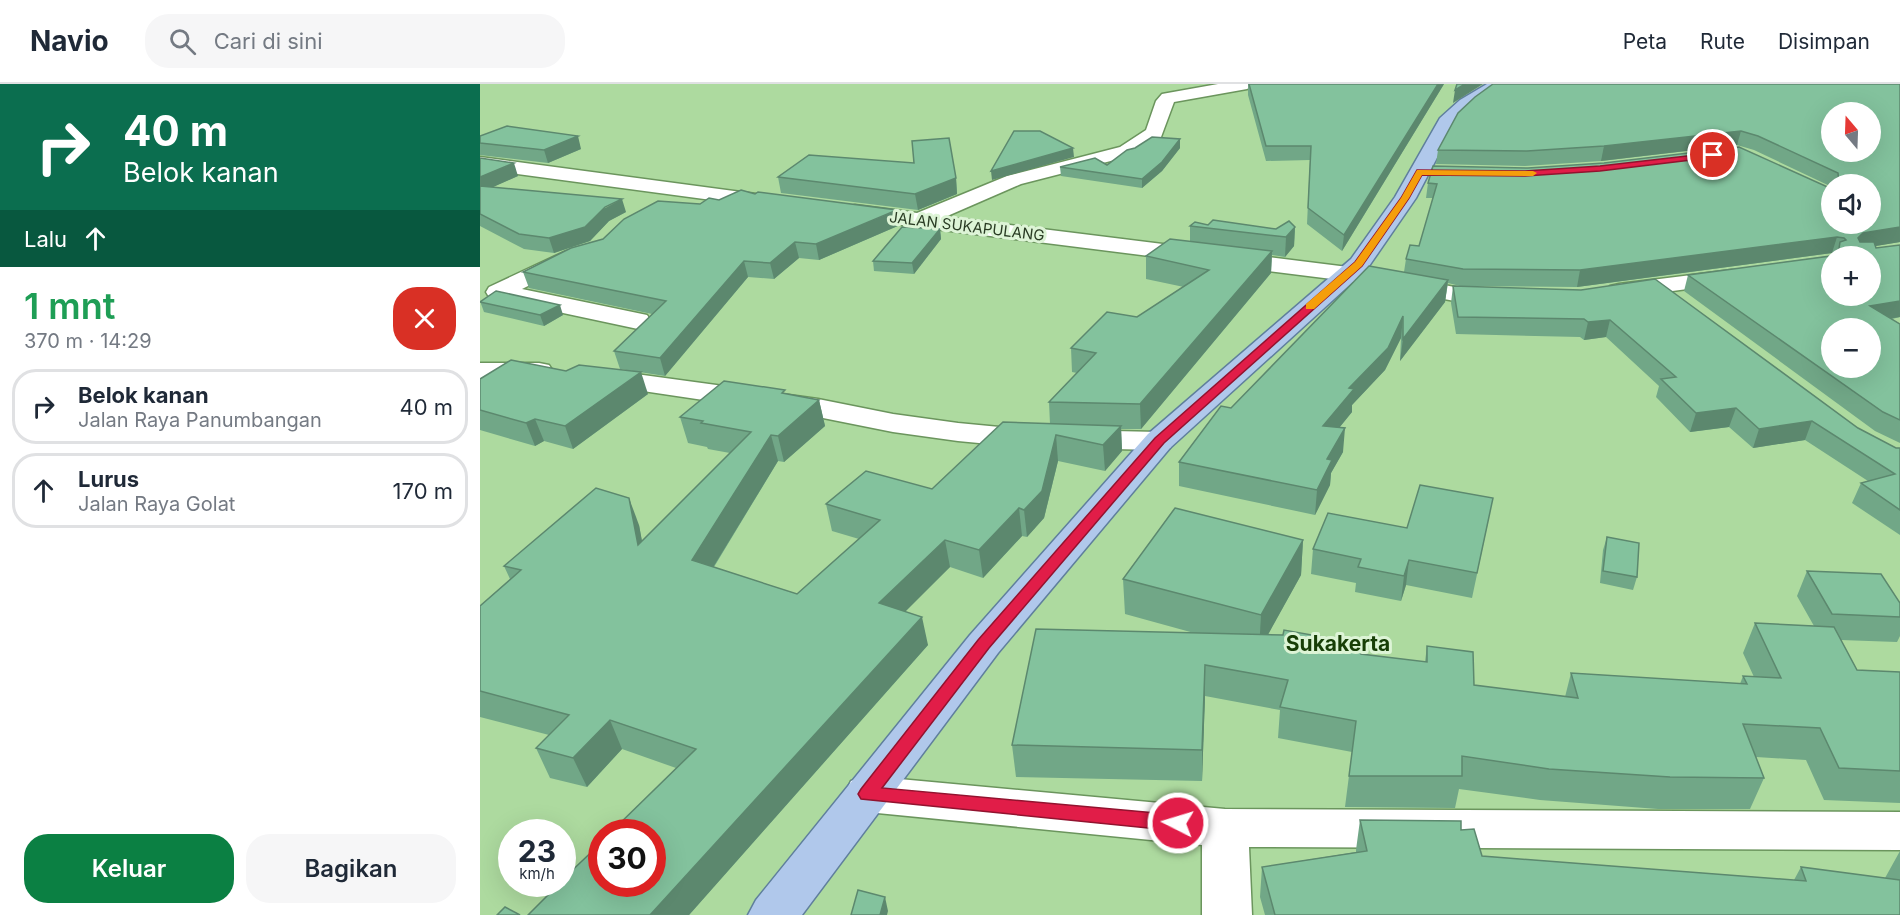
<!DOCTYPE html>
<html lang="id">
<head>
<meta charset="utf-8">
<style>
  :root { --surface:#fff; --page:#f6f6f7; --text:#1f2937; --muted:#747a83; --line:#e0e1e3; --accent:#0b8043 }
  body { margin:0; font-family:Inter,sans-serif; background:var(--page); color:var(--text); height:100vh; display:flex; flex-direction:column; font-size:22px; white-space:nowrap }
  * { box-sizing:border-box; margin:0 }
  p { font-size:20px; color:var(--muted) }
  .icon { flex:none; width:33px; height:33px; fill:none; stroke:currentColor; stroke-width:2; stroke-linecap:round; stroke-linejoin:round }
  .map { position:relative; flex:1; overflow:hidden }
  .side { display:flex; flex-direction:column; background:var(--surface); width:480px }
  .side>* { flex:none }
  .guide { background:#0b6e4f; color:#fff; overflow:hidden }
  .needle { width:39px; rotate:341deg }
  .fabs { position:absolute; left:1341px; top:18px; display:grid; gap:12px }
  .fabs a { display:grid; place-items:center; width:60px; height:60px; border-radius:50%; background:var(--surface); box-shadow:0 6px 24px #0002; font-size:30px }
  .speed { position:absolute; left:18px; top:735px; display:flex; gap:12px; font-size:30px; font-weight:700; text-align:center }
  .speed>* { display:grid; place-content:center; width:78px; height:78px; border-radius:50%; background:var(--surface); box-shadow:0 6px 24px #0002; line-height:1 }
  .speed small { font-size:15px; font-weight:400 }
  .speed .limit { border:9px solid #d22; background:#fff; color:#111 }
  .pin { position:absolute; display:grid; place-items:center; width:51px; height:51px; color:#fff; margin:-26px; border:3px solid #fff; border-radius:50%; box-shadow:0 2px 6px #0007 }
  .me { position:absolute; width:66px; margin:-33px; rotate:275deg; stroke-linejoin:round; filter:drop-shadow(0 0 4px #0008) }
  .turn { display:flex; align-items:center; gap:21px; height:126px; padding:0 24px; font-size:27px }
  .turn .icon { width:78px; height:78px; stroke-width:2.5 }
  .turn b { display:block; font-size:42px; line-height:51px }
  .then { display:flex; align-items:center; height:57px; padding:0 24px; background:#0003; gap:12px; font-size:22px }
  .round { display:grid; place-items:center; flex:none; width:63px; height:63px; border-radius:24px; background:var(--page) }
  .head { display:flex; align-items:center; justify-content:space-between; height:102px; padding:0 24px }
  h1 { font-size:36px; font-weight:600; line-height:45px; color:#1e9e55 }
  .cta { display:flex; gap:12px; margin-top:auto; padding:12px 24px }
  .cta a { flex:1; height:69px; border-radius:24px; background:var(--accent); color:#fff; font-size:24px; font-weight:600; line-height:69px; text-align:center }
  .cta a+a { background:var(--page); color:var(--text) }
  ul { padding:0; list-style:none }
  li { display:flex; align-items:center; gap:18px; height:75px; margin:0 12px 9px; padding:0 12px; border:3px solid var(--line); border-radius:24px }
  li div { flex:1 }
  li b { display:block; font-size:22px }
  li em { font-style:normal }
  header { display:flex; align-items:center; gap:36px; box-sizing:border-box; height:84px; padding:0 30px; background:var(--surface); border-bottom:2px solid var(--line) }
  header strong { font-size:28px }
  nav { display:flex; gap:33px; margin-inline-start:auto; font-size:21px }
  .search { width:420px; height:54px; background:var(--page); display:flex; align-items:center; gap:15px; box-sizing:border-box; padding:0 21px; border-radius:24px; color:var(--muted); font-size:22px }
  main { display:flex; flex:1; min-height:0 }
  .map>svg:first-child { display:block }
  .lines { fill:none; stroke-linecap:round; stroke-linejoin:round }
  .minor-casing { stroke:#6b955d; stroke-width:3 }
  .major-casing { stroke:#5f7f9c; stroke-width:3 }
  .minor { fill:#fff; fill-rule:evenodd }
  .major { fill:#b0c8eb; fill-rule:evenodd }
  .wall { fill:#71a787 }
  .shaded-wall { fill:#5c886e }
  .building { fill:#83c29d; stroke:#5c886e; stroke-width:1.5; fill-rule:evenodd }
  .route { fill:#e11d48; stroke:#92132f; stroke-width:1.5 }
  .slow { fill:#f59e0b }
  .labels { text-anchor:middle; dominant-baseline:central; stroke-width:6; stroke-linejoin:round; paint-order:stroke }
  .far-street-label { font-size:15px; fill:#2a3c24; stroke:#ddf4d6 }
  .quarter-label { font-size:21px; font-weight:bold; fill:#173e06; stroke:#ddf4d6 }
</style>
</head>
<body>
<header>
<strong>Navio</strong>
<div class="search"><svg class="icon" aria-label="search" viewBox="0 0 24 24"><circle cx="10" cy="10" r="6"/><path d="M15 15l6 6"/></svg>Cari di sini</div>
<nav><a>Peta</a><a>Rute</a><a>Disimpan</a></nav>
</header>
<main>
<section class="side">
<div class="guide">
<div class="turn"><svg class="icon" aria-label="right" viewBox="0 0 24 24"><path d="M7 20v-9h11M14 6l5 5-5 5"/></svg><div><b>40 m</b>Belok kanan</div></div>
<div class="then">Lalu<svg class="icon" aria-label="ahead" viewBox="0 0 24 24"><path d="M12 20V5M6 11l6-6 6 6"/></svg></div>
</div>
<div class="head"><div><h1>1 mnt</h1><p>370 m · 14:29</p></div><a class="round" style="background:#d93025;color:#fff"><svg class="icon" aria-label="close" viewBox="0 0 24 24"><path d="M6 6l12 12M18 6L6 18"/></svg></a></div>
<ul>
<li><svg class="icon" aria-label="right" viewBox="0 0 24 24"><path d="M7 20v-9h11M14 6l5 5-5 5"/></svg><div><b>Belok kanan</b><p>Jalan Raya Panumbangan</p></div><em>40 m</em></li>
<li><svg class="icon" aria-label="ahead" viewBox="0 0 24 24"><path d="M12 20V5M6 11l6-6 6 6"/></svg><div><b>Lurus</b><p>Jalan Raya Golat</p></div><em>170 m</em></li>
</ul>
<div class="cta"><a>Keluar</a><a>Bagikan</a></div>
</section>
<div class="map">
<svg width="1420" height="831" viewBox="0 0 1420 831">
  <rect width="100%" height="100%" fill="#adda9f"/>
  <g class="lines">
    <defs>
      <g id="minor">
        <polygon points="738,0 775,0 767,5 694,18 681,53 654,71 541,100 465,133 868,183 980,204 1025,206 1028,211 1025,216 980,218 868,197 375,135 367,133 364,128 367,123 375,121 437,129 527,92 640,63 666,46 676,17 682,10"/>
        <polygon points="0,73 291,112 299,113 302,118 299,123 291,124 0,85"/>
        <polygon points="86,167 94,169 98,174 94,179 42,205 167,231 171,237 167,243 158,245 18,215 9,213 6,208 9,203"/>
        <polygon points="1252,186 1261,188 1264,193 1261,198 1139,214 1130,212 1127,207 1130,202 1139,200"/>
        <polygon points="0,279 59,279 69,281 73,287 69,293 59,295 0,295"/>
        <polygon points="119,285 338,315 413,330 478,339 541,345 679,348 690,350 694,357 690,364 679,366 541,363 478,357 413,348 338,333 109,299 105,293 109,287"/>
        <polygon points="387,692 745,725 1420,728 1420,766 769,763 772,831 722,831 722,761 387,728 371,723 365,710 371,697"/>
      </g>
      <polygon id="major" points="1007,0 1027,0 992,24 974,41 936,114 887,185 690,364 518,569 322,831 268,831 276,816 490,551 668,350 871,175 915,113 960,34 980,16"/>
    </defs>
    <use href="#minor" class="minor-casing"/>
    <use href="#major" class="major-casing"/>
    <use href="#minor" class="minor"/>
    <use href="#major" class="major"/>
  </g>
  <g class="wall">
    <polygon points="768,0 964,0 862,167 827,140 830,76 786,77 768,11"/>
    <polygon points="1420,0 1420,158 1395,162 1420,233 1412,235 1420,240 1420,359 1395,347 1204,207 1208,191 1355,171 1356,169 1352,169 1097,203 980,202 968,199 965,218 920,277 921,254 905,286 872,321 872,328 859,344 863,368 851,389 850,401 835,431 699,402 699,378 924,188 926,175 939,162 953,114 946,114 948,99 953,82 1352,140 1390,100 1352,100 1352,103 1274,66 1257,61 1121,77 1045,82 956,80 958,66"/>
    <polygon points="0,52 101,65 68,79 0,71"/>
    <polygon points="700,55 700,64 682,87 662,104 581,92 580,83 627,81"/>
    <polygon points="0,74 38,92 12,103 146,128 129,137 110,157 74,169 44,165 0,142"/>
    <polygon points="298,93 476,94 477,110 438,126 301,109"/>
    <polygon points="275,110 420,141 339,176 319,174 294,195 268,193 185,292 140,285 134,267 172,230 49,204 43,188 123,155 220,120 239,116"/>
    <polygon points="728,141 796,145 815,143 814,162 805,173 792,171 791,189 661,345 641,345 642,367 625,387 578,377 564,434 547,453 542,452 503,494 470,483 425,527 448,561 209,831 48,831 196,684 142,665 107,703 70,694 56,664 69,651 0,633 0,522 30,495 24,482 159,441 162,458 250,369 228,365 227,363 208,359 200,333 306,310 339,316 345,342 304,378 298,377 234,483 317,510 379,455 352,447 346,420 452,405 570,340 569,318 597,289 592,288 591,264 657,233 704,203 666,195 666,172 710,157 710,142"/>
    <polygon points="460,145 461,155 434,190 394,187 393,177"/>
    <polygon points="973,202 1101,206 1378,344 1416,364 1420,364 1420,451 1372,419 1381,399 1388,397 1325,356 1273,364 1249,343 1210,348 1176,313 1179,302 1126,253 1104,256 1100,253 976,250 971,219"/>
    <polygon points="0,217 83,231 64,242 4,228"/>
    <polygon points="0,295 168,310 93,365 64,357 55,362 0,346"/>
    <polygon points="1008,438 992,514 926,501 921,517 875,508 876,499 831,490 833,465 927,444"/>
    <polygon points="1127,453 1157,493 1153,506 1120,499 1123,466"/>
    <polygon points="823,456 821,491 788,550 882,570 945,578 947,562 994,601 1085,613 1091,589 1260,600 1263,592 1274,593 1263,569 1275,539 1334,542 1317,512 1327,487 1420,519 1420,552 1417,558 1361,556 1377,586 1420,588 1420,719 1344,716 1326,676 1276,673 1284,694 1270,725 1178,725 1060,716 979,705 975,724 865,723 872,668 798,654 800,626 725,612 722,697 536,693 532,661 714,549 645,530 643,495"/>
    <polygon points="880,736 981,746 1002,772 1314,796 1321,783 1405,794 1420,767 1420,831 785,831 780,813 782,783 876,768 876,766"/>
  </g>
  <g class="shaded-wall">
    <polygon points="958,0 964,0 862,167 864,151"/>
    <polygon points="985,0 1003,0 973,19 975,6"/>
    <polygon points="1261,47 1257,61 1121,77 1124,62"/>
    <polygon points="98,52 101,65 68,79 64,66"/>
    <polygon points="700,55 700,64 682,87 662,104 662,95"/>
    <polygon points="593,64 594,73 512,96 511,87"/>
    <polygon points="34,79 38,92 0,109 0,93"/>
    <polygon points="476,94 477,110 438,126 435,110"/>
    <polygon points="142,115 146,128 129,137 110,157 74,169 69,154"/>
    <polygon points="417,126 420,141 339,176 336,160"/>
    <polygon points="815,143 814,162 805,173 806,153"/>
    <polygon points="1420,143 1420,158 1378,165 1378,154 1383,149"/>
    <polygon points="460,145 461,155 434,190 432,179"/>
    <polygon points="1357,153 1352,169 1097,203 1100,186"/>
    <polygon points="315,158 319,174 294,195 290,179"/>
    <polygon points="792,167 791,189 661,345 660,320"/>
    <polygon points="264,177 268,193 185,292 180,274"/>
    <polygon points="968,196 965,218 920,277 923,255"/>
    <polygon points="1420,217 1420,233 1383,239 1390,222"/>
    <polygon points="80,221 83,231 64,242 60,231"/>
    <polygon points="923,232 921,254 905,286 872,321 872,328 841,366 843,342 869,304"/>
    <polygon points="1130,236 1126,253 1104,256 1108,238"/>
    <polygon points="161,288 168,310 93,365 85,342"/>
    <polygon points="339,316 345,342 304,378 298,352"/>
    <polygon points="1256,324 1249,343 1210,348 1216,329"/>
    <polygon points="55,335 64,357 55,362 46,339"/>
    <polygon points="1332,337 1325,356 1273,364 1279,345"/>
    <polygon points="641,342 642,367 625,387 623,361"/>
    <polygon points="865,344 863,368 851,389 850,401 835,431 837,406 847,375"/>
    <polygon points="291,351 298,377 221,503 212,476"/>
    <polygon points="576,351 578,377 564,434 547,453 544,426"/>
    <polygon points="149,414 159,441 168,489 158,461"/>
    <polygon points="539,424 542,452 503,494 499,466"/>
    <polygon points="465,456 470,483 405,548 399,519"/>
    <polygon points="823,456 821,491 779,567 781,531"/>
    <polygon points="929,476 926,501 921,517 924,492"/>
    <polygon points="442,533 448,561 209,831 170,831"/>
    <polygon points="725,581 725,612 722,697 722,666"/>
    <polygon points="130,636 142,665 107,703 93,674"/>
    <polygon points="405,813 408,827 407,831 400,831"/>
  </g>
  <g class="building">
    <polygon points="769,0 958,0 864,151 828,124 831,62 786,62"/>
    <polygon points="977,0 985,0 975,6"/>
    <path d="M1013,0H1420V143L1383,149L1378,154L1380,158H1394L1396,164L1420,161V217L1390,222L1420,240V336L1403,328L1208,191L1358,171L1360,158L1366,156L1364,154L1357,153L1100,186L983,185L926,175L930,161L939,162L957,100L948,99L953,82L1048,84L1124,79L1259,63L1352,105V140H1390V100H1359L1358,89L1278,52L1261,47L1124,62L1047,67L958,66L978,29L995,13ZM1352,28H1390V68H1352ZM1352,172H1390V212H1352ZM1352,244H1390V284H1352Z"/>
    <polygon points="27,42 98,52 64,66 0,59 0,52"/>
    <polygon points="534,47 560,47 593,64 511,87"/>
    <polygon points="672,53 700,55 682,78 662,95 580,83 615,74 627,81 647,66 655,64"/>
    <polygon points="469,54 476,94 435,110 298,93 329,71 434,79 432,57"/>
    <polygon points="0,74 34,79 0,93"/>
    <polygon points="0,102 142,115 125,123 105,143 69,154 39,150 0,130"/>
    <polygon points="261,106 275,110 278,108 417,126 336,160 315,158 290,179 264,177 180,274 134,267 186,217 43,188 91,164 123,155 144,135 178,117 220,120 229,114 239,116"/>
    <polygon points="733,136 796,145 809,137 815,143 806,153 710,142 715,138 728,141"/>
    <polygon points="422,143 460,145 432,179 393,177"/>
    <polygon points="690,155 792,167 660,320 569,318 616,269 591,264 627,228 657,233 729,186 666,172"/>
    <polygon points="889,182 968,196 923,255 923,232 908,264 869,304 874,305 843,342 865,344 847,375 852,376 837,406 699,378 741,322 751,324"/>
    <polygon points="1175,195 1378,344 1416,364 1420,364 1420,426 1381,399 1415,390 1332,337 1279,345 1256,324 1216,329 1181,295 1196,293 1130,236 1108,238 1104,235 978,233 973,202 1101,206"/>
    <polygon points="16,207 80,221 60,231 0,218"/>
    <polygon points="31,276 86,287 99,281 161,288 85,342 55,335 46,339 0,326 0,295"/>
    <polygon points="244,297 305,306 302,309 339,316 298,352 291,351 212,476 317,510 400,436 346,420 386,387 452,405 523,338 641,342 623,361 576,351 562,407 544,426 539,424 499,466 465,456 399,519 442,533 170,831 48,831 79,800 82,800 82,796 122,758 122,800 172,800 172,748 131,748 216,665 130,636 93,674 56,664 89,631 0,607 0,522 41,486 24,482 116,404 149,414 158,461 271,348 221,339 223,337 200,333"/>
    <polygon points="940,401 1013,414 997,489 929,476 924,492 878,483 881,475 833,465 848,429 927,444"/>
    <polygon points="695,424 823,456 781,531 643,495"/>
    <polygon points="1127,453 1159,459 1157,493 1123,487"/>
    <polygon points="1327,487 1401,490 1420,519 1420,533 1352,530"/>
    <polygon points="1275,539 1354,543 1377,586 1420,588 1420,687 1359,684 1340,644 1263,640 1284,694 1190,693 1069,685 982,672 982,692 869,692 876,637 800,623 808,596 725,581 722,666 532,661 556,545 803,551 804,546 883,560 881,570 947,578 947,562 993,568 994,601 1098,614 1091,589 1267,600 1263,592 1301,594"/>
    <polygon points="880,736 981,737 981,746 994,745 1002,772 1326,797 1321,783 1420,796 1420,831 795,831 782,783 887,767"/>
    <polygon points="378,806 405,813 400,831 371,831"/>
    <polygon points="25,823 40,831 17,831"/>
  </g>
  <polygon class="route" points="1233,69 1237,71 1236,73 1120,87 1045,92 942,91 929,114 882,182 684,359 509,564 402,704 698,731 704,734 707,739 704,744 698,747 381,715 378,710 381,705 498,556 675,354 875,178 921,114 937,86 1045,87 1120,82"/>
  <polygon class="slow" points="940,86 1053,87 1057,89 1053,92 942,91 929,114 882,182 834,225 826,225 826,220 875,178 921,114 937,86"/>
  <g class="labels">
    <g class="far-street-label">
      <text transform="translate(487 142) rotate(7)">JALAN SUKAPULANG</text>
    </g>
    <g class="quarter-label">
      <text x="858" y="559">Sukakerta</text>
    </g>
  </g>
</svg>
<div class="fabs">
<a><svg class="needle" viewBox="-14 -14 28 28"><path d="M0-13l5 13h-10z" fill="#e53935"/><path d="M0 13l5-13h-10z" fill="#747a83"/></svg></a>
<a><svg class="icon" aria-label="sound" viewBox="0 0 24 24"><path d="M4 9h4l5-4v14l-5-4H4zM17 9q2 3 0 6"/></svg></a>
<a>+</a>
<a>−</a>
</div>
<div class="speed"><div>23<small>km/h</small></div><div class="limit">30</div></div>
<div class="pin" style="left:1233px;top:71px;background:#d93025"><svg class="icon" aria-label="arrive" viewBox="0 0 24 24"><path d="M6 21V4h12l-3 4 3 4H6"/></svg></div>
<svg class="me" style="left:698px;top:739px" viewBox="-20 -20 40 40"><circle r="17" fill="#e11d48" stroke="#fff" stroke-width="3"/><path d="M0-11L8 9 0 5-8 9z" fill="#fff"/></svg>
</div>
</main>
</body>
</html>
